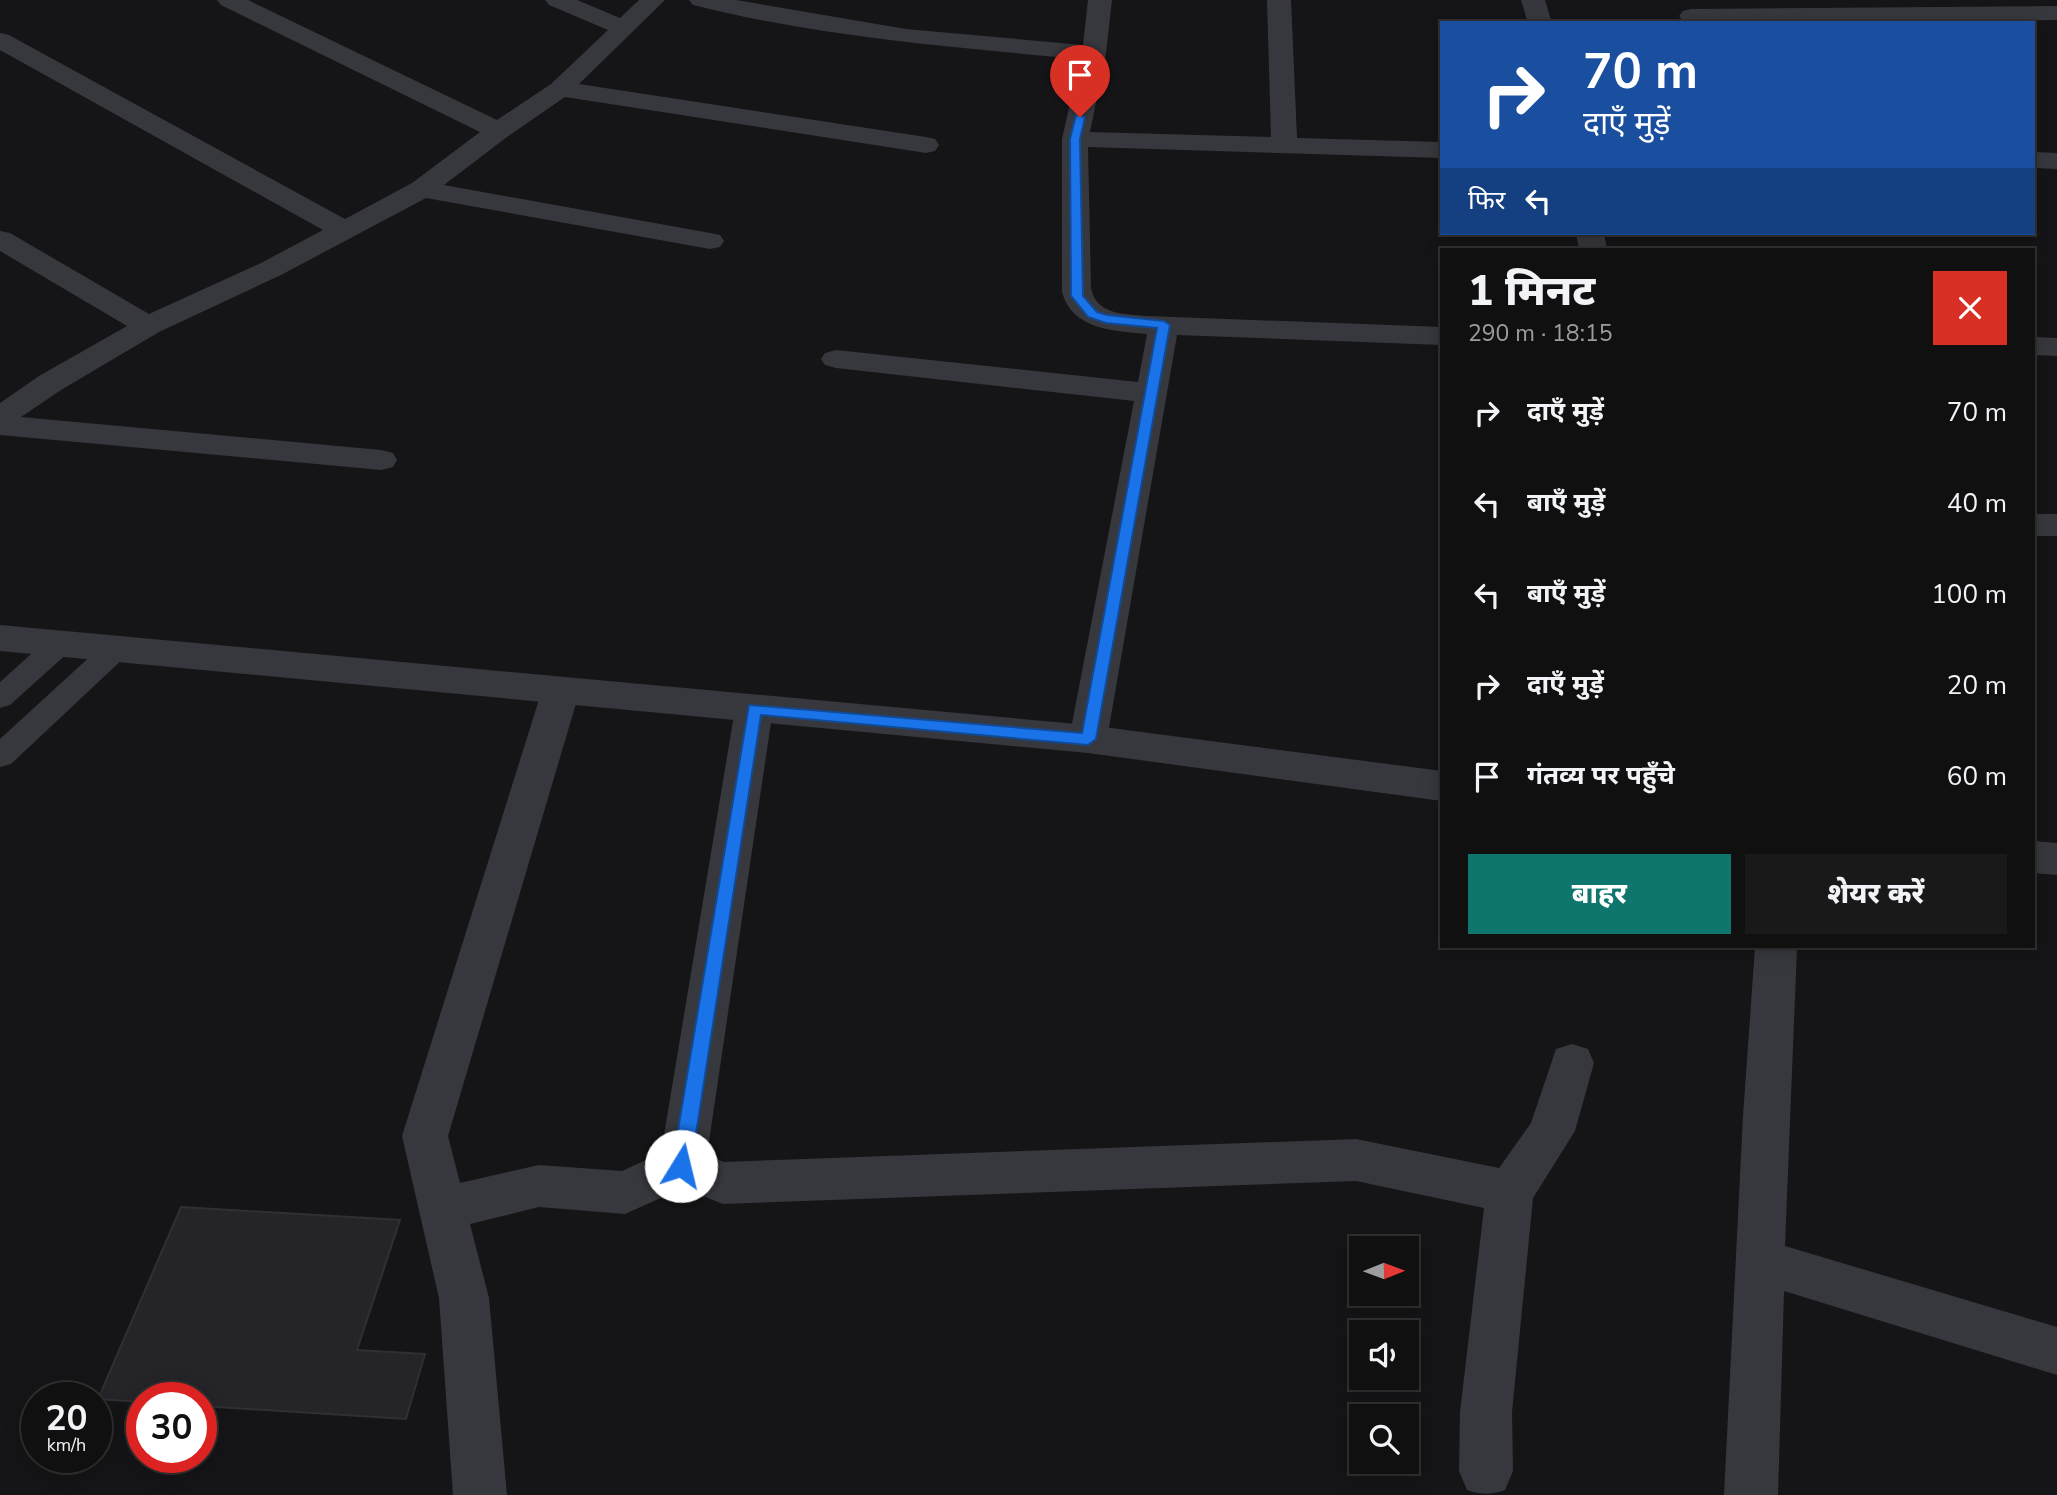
<!DOCTYPE html>
<html lang="hi">
<head>
<meta charset="utf-8">
<style>
  :root { --surface:#101011; --page:#19191a; --text:#f1f3f6; --muted:#9c9d9f; --line:#303031; --accent:#0f766e }
  body { margin:0; font-family:"Nunito Sans","Noto Sans Devanagari",sans-serif; background:var(--page); color:var(--text); height:100vh; display:flex; flex-direction:column; font-size:26px; white-space:nowrap }
  * { box-sizing:border-box; margin:0 }
  p { font-size:23px; color:var(--muted) }
  .icon { flex:none; width:38px; height:38px; fill:none; stroke:currentColor; stroke-width:2; stroke-linecap:round; stroke-linejoin:round }
  .map { position:relative; flex:1; overflow:hidden }
  .panel { position:absolute; left:1440px; top:248px; width:595px; height:700px; display:flex; flex-direction:column; background:var(--surface); border-radius:0px; box-shadow:0 4px 18px #0003,0 0 0 2px var(--line) }
  .panel>* { flex:none }
  .banner { position:absolute; left:1440px; top:21px; width:595px; height:214px; border-radius:0px; box-shadow:0 4px 18px #0003,0 0 0 2px var(--line); background:#1a4fa0; color:#fff; overflow:hidden }
  .needle { width:46px; rotate:89deg }
  .tools { position:absolute; left:1349px; top:1236px; display:grid; gap:14px }
  .tools a { display:grid; place-items:center; width:70px; height:70px; border-radius:0px; background:var(--surface); box-shadow:0 4px 18px #0003,0 0 0 2px var(--line); font-size:35px }
  .speed { position:absolute; left:21px; top:1382px; display:flex; gap:14px; font-size:35px; font-weight:700; text-align:center }
  .speed>* { display:grid; place-content:center; width:91px; height:91px; border-radius:50%; background:var(--surface); box-shadow:0 4px 18px #0003,0 0 0 2px var(--line); line-height:1 }
  .speed small { font-size:18px; font-weight:400 }
  .speed .limit { border:10px solid #d22; background:#fff; color:#111 }
  .pin { position:absolute; display:grid; place-items:center; width:60px; height:60px; color:#fff; margin:-72px -30px; border-radius:50% 50% 50% 0; rotate:-45deg; box-shadow:0 0 7px #0007 }
  .pin .icon { rotate:45deg }
  .me { position:absolute; width:77px; margin:-38px; rotate:9deg; stroke-linejoin:round; filter:drop-shadow(0 0 5px #0008) }
  .turn { display:flex; align-items:center; gap:24px; height:147px; padding:0 28px; font-size:32px }
  .turn .icon { width:91px; height:91px; stroke-width:2.5 }
  .turn b { display:block; font-size:49px; line-height:60px }
  .then { display:flex; align-items:center; height:66px; padding:0 28px; background:#0003; gap:14px; font-size:26px }
  .round { display:grid; place-items:center; flex:none; width:74px; height:74px; border-radius:0px; background:var(--page) }
  .head { display:flex; align-items:center; justify-content:space-between; height:119px; padding:0 28px }
  h1 { font-size:42px; font-weight:800; line-height:52px }
  .action { display:flex; gap:14px; margin-top:auto; padding:14px 28px }
  .action a { flex:1; height:80px; border-radius:0px; background:var(--accent); color:#fff; font-size:28px; font-weight:800; line-height:80px; text-align:center }
  .action a+a { background:var(--page); color:var(--text) }
  ul { padding:0; list-style:none }
  li { display:flex; align-items:center; gap:21px; height:91px; padding:0 28px }
  li div { flex:1 }
  li b { display:block; font-size:26px }
  li em { font-style:normal }
  .map>svg:first-child { display:block }
  .building { fill:#252529; stroke:#2f2f34; stroke-width:2 }
  .lines { fill:none; stroke-linecap:round; stroke-linejoin:round }
  .service { fill:#36383d; fill-rule:evenodd }
  .minor { fill:#36383d; fill-rule:evenodd }
  .tertiary { fill:#36383d; fill-rule:evenodd }
  .route { fill:#1a73e8; stroke:#114b97; stroke-width:2 }
</style>
</head>
<body>
<div class="map">
<svg width="2057" height="1495" viewBox="0 0 2057 1495">
  <rect width="100%" height="100%" fill="#151517"/>
  <polygon class="building" points="181,1207 400,1220 357,1350 425,1354 406,1419 201,1406 201,1398 142,1398 142,1402 98,1399"/>
  <g class="lines">
    <g class="service">
      <polygon points="60,634 70,637 74,644 70,651 10,705 0,708 0,682 50,637"/>
      <polygon points="116,639 126,642 130,649 126,656 11,764 0,767 0,739 106,642"/>
    </g>
    <g class="minor">
      <polygon points="217,0 248,0 497,120 551,84 608,30 549,5 545,0 577,0 620,18 639,0 665,0 579,84 926,137 935,139 939,145 935,151 926,153 565,97 507,137 444,185 710,233 720,235 724,241 720,247 710,249 426,198 281,275 159,332 61,390 21,417 381,450 393,453 397,460 393,467 381,470 0,435 0,403 39,376 127,326 0,251 0,231 10,233 149,314 261,263 323,230 0,50 0,33 9,35 345,219 412,183 480,132 221,5"/>
      <path d="M689,0H736L906,29L1083,45L1088,0H1112L1106,53L1090,132L1271,137L1267,0H1291L1297,138L1442,142V158L1088,147L1091,288C1096,315 1125,314 1147,316L1442,327V345L1177,335L1107,739L1102,749L1088,753L1074,749L1069,739L1134,401L836,368L825,365L821,359L825,353L836,350L1138,382L1147,334C1115,331 1072,330 1062,292V139L1080,59C950,47 820,37 693,5Z"/>
      <polygon points="1521,0 1545,0 1552,23 1528,23"/>
      <polygon points="2057,6 2057,20 1690,23 1683,21 1679,16 1683,11 1691,9"/>
      <polygon points="2034,152 2057,153 2057,169 2034,168"/>
      <polygon points="1576,233 1604,233 1607,250 1579,250"/>
      <polygon points="2034,337 2057,338 2057,356 2034,355"/>
      <rect x="2034" y="514" width="23" height="22"/>
      <path d="M561,677L574,681L580,690L448,1136L460,1183L539,1165L622,1171L661,1153L735,709L741,699L754,695L767,699L773,709L707,1155L724,1162L1356,1139L1499,1168L1531,1123L1556,1049L1572,1044L1588,1049L1594,1063L1575,1131L1533,1198L1512,1412L1513,1471L1505,1490C1490,1495 1482,1495 1467,1490L1459,1471L1460,1412L1484,1208L1356,1181L723,1204L683,1188L625,1214L539,1207L470,1224L489,1298L507,1495H453L439,1298L402,1136L542,690L548,681Z"/>
      <polygon points="1755,947 1797,947 1785,1246 2057,1327 2057,1375 1784,1291 1778,1495 1724,1495 1743,1116"/>
    </g>
    <g class="tertiary">
      <polygon points="0,625 1088,725 1442,771 1442,801 1088,753 0,651"/>
      <polygon points="2034,841 2057,843 2057,875 2034,873"/>
    </g>
  </g>
  <polygon class="route" points="1076,115 1085,117 1080,139 1083,296 1097,312 1107,315 1164,321 1170,325 1096,739 1088,745 761,715 691,1166 688,1172 681,1175 675,1172 672,1166 749,705 1082,733 1157,328 1106,323 1088,317 1071,296 1070,139"/>
</svg>
<div class="tools">
<a><svg class="needle" viewBox="-14 -14 28 28"><path d="M0-13l5 13h-10z" fill="#e53935"/><path d="M0 13l5-13h-10z" fill="#9c9d9f"/></svg></a>
<a><svg class="icon" aria-label="sound" viewBox="0 0 24 24"><path d="M4 9h4l5-4v14l-5-4H4zM17 9q2 3 0 6"/></svg></a>
<a><svg class="icon" aria-label="search" viewBox="0 0 24 24"><circle cx="10" cy="10" r="6"/><path d="M15 15l6 6"/></svg></a>
</div>
<div class="speed"><div>20<small>km/h</small></div><div class="limit">30</div></div>
<div class="pin" style="left:1080px;top:117px;background:#d93025"><svg class="icon" aria-label="arrive" viewBox="0 0 24 24"><path d="M6 21V4h12l-3 4 3 4H6"/></svg></div>
<svg class="me" style="left:681px;top:1166px" viewBox="-20 -20 40 40"><circle r="19" fill="#fff"/><path d="M0-13L10 11 0 6-10 11z" fill="#1a73e8"/></svg>
<div class="banner">
<div class="turn"><svg class="icon" aria-label="right" viewBox="0 0 24 24"><path d="M7 20v-9h11M14 6l5 5-5 5"/></svg><div><b>70 m</b>दाएँ मुड़ें</div></div>
<div class="then">फिर<svg class="icon" aria-label="left" viewBox="0 0 24 24"><path d="M17 20v-9H6M10 6l-5 5 5 5"/></svg></div>
</div>
<section class="panel">
<div class="head"><div><h1>1 मिनट</h1><p>290 m · 18:15</p></div><a class="round" style="background:#d93025;color:#fff"><svg class="icon" aria-label="close" viewBox="0 0 24 24"><path d="M6 6l12 12M18 6L6 18"/></svg></a></div>
<ul>
<li><svg class="icon" aria-label="right" viewBox="0 0 24 24"><path d="M7 20v-9h11M14 6l5 5-5 5"/></svg><div><b>दाएँ मुड़ें</b></div><em>70 m</em></li>
<li><svg class="icon" aria-label="left" viewBox="0 0 24 24"><path d="M17 20v-9H6M10 6l-5 5 5 5"/></svg><div><b>बाएँ मुड़ें</b></div><em>40 m</em></li>
<li><svg class="icon" aria-label="left" viewBox="0 0 24 24"><path d="M17 20v-9H6M10 6l-5 5 5 5"/></svg><div><b>बाएँ मुड़ें</b></div><em>100 m</em></li>
<li><svg class="icon" aria-label="right" viewBox="0 0 24 24"><path d="M7 20v-9h11M14 6l5 5-5 5"/></svg><div><b>दाएँ मुड़ें</b></div><em>20 m</em></li>
<li><svg class="icon" aria-label="arrive" viewBox="0 0 24 24"><path d="M6 21V4h12l-3 4 3 4H6"/></svg><div><b>गंतव्य पर पहुँचे</b></div><em>60 m</em></li>
</ul>
<div class="action"><a>बाहर</a><a>शेयर करें</a></div>
</section>
</div>
</body>
</html>
